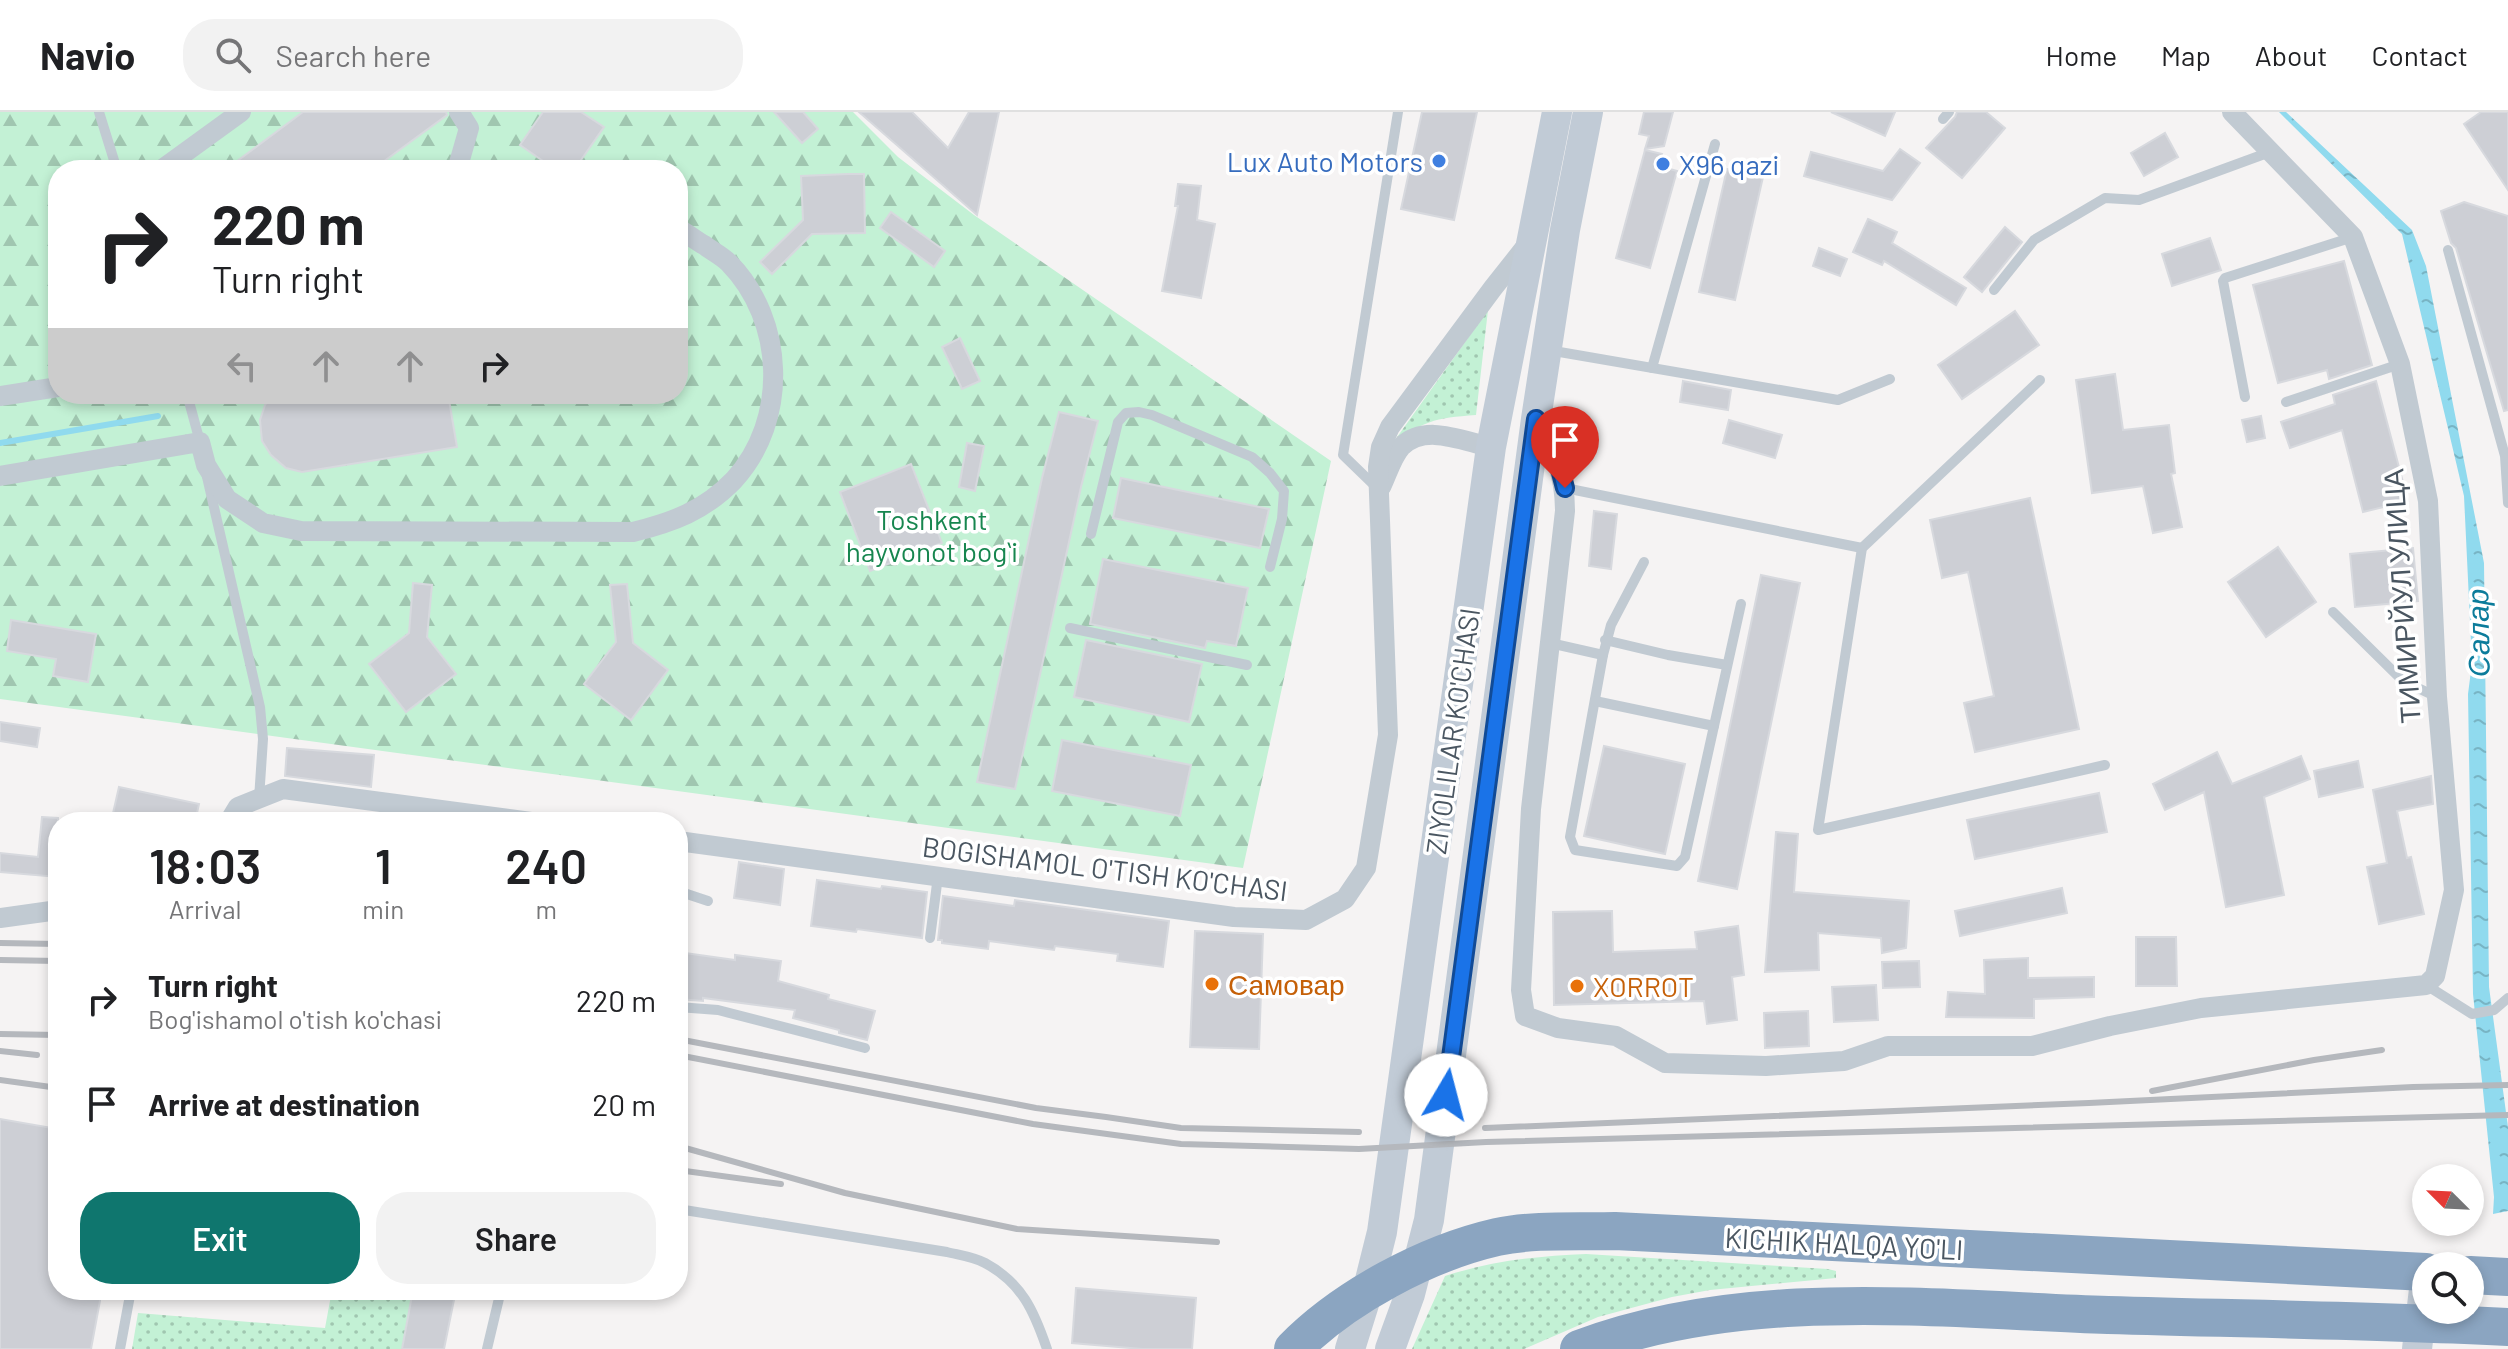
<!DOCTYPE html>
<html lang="en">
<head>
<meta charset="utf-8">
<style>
  :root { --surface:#fff; --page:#f2f2f2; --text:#202124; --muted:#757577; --line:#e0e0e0; --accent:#0f766e }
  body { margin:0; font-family:Barlow,sans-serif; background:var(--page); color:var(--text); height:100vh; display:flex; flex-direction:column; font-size:30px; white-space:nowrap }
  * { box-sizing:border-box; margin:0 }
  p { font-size:26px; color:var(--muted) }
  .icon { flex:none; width:44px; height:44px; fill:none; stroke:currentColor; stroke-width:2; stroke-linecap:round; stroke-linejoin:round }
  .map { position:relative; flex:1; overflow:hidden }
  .side { position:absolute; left:48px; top:700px; width:640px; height:488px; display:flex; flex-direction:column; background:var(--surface); border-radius:32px; box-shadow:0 4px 12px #0003 }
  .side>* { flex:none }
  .banner { position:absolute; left:48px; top:48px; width:640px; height:244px; border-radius:32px; box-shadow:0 4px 12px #0003; background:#fff; color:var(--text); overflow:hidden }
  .needle { width:52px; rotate:294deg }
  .tools { position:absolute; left:2412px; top:1052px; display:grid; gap:16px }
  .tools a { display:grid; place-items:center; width:72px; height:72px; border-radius:50%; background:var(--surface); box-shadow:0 4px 12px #0003; font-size:40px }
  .pin { position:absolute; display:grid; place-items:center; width:68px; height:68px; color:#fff; margin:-82px -34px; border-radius:50% 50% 50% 0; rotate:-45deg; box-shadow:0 0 8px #0007 }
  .pin .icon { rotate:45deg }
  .me { position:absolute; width:88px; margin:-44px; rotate:8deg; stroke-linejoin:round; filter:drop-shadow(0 0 6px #0008) }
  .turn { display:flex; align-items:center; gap:28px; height:168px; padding:0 32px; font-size:36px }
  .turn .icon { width:104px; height:104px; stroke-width:2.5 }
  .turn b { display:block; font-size:56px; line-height:68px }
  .lanes { display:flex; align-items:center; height:76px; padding:0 32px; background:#0003; justify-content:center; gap:40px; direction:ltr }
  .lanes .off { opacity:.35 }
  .eta { display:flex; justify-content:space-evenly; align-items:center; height:136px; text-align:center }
  .eta b { font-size:48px; font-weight:600; line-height:56px }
  .action { display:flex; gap:16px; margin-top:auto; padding:16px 32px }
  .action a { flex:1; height:92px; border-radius:32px; background:var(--accent); color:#fff; font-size:32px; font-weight:600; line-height:92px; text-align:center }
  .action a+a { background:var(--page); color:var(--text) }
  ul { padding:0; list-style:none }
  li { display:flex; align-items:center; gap:24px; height:104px; padding:0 32px }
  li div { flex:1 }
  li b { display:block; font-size:30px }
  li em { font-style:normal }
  header { display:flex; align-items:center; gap:48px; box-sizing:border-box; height:112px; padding:0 40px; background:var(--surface); border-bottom:2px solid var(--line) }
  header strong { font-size:38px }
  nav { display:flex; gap:44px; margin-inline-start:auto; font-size:28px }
  .search { width:560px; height:72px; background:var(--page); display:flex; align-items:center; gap:20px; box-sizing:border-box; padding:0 28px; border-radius:32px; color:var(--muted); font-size:30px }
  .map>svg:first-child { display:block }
  .grass { fill:url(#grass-dots) }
  .forest { fill:url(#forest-firs); fill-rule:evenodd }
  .water { fill:url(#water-ripples) }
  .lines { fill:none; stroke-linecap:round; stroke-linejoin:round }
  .stream { stroke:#90daee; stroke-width:6 }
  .building { fill:#cdcfd5; stroke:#d7d9de; stroke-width:2 }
  .lane { stroke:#c1cad2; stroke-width:10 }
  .street { stroke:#c1cad2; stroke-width:20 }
  .secondary { stroke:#c1cbd6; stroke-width:30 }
  .highway { stroke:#8ba5c1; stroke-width:38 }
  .rail { stroke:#b5b8bd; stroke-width:6 }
  .route-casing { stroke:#114b97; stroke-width:20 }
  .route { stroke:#1a73e8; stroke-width:14 }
  .shop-dot { fill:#3f7fe0; stroke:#fff; stroke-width:3 }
  .food-dot { fill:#e8710a; stroke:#fff; stroke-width:3 }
  .labels { text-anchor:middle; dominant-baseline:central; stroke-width:7; stroke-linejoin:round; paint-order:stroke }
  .shop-label { font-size:28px; fill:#366cbe; stroke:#fff; text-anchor:end }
  .park-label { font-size:28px; fill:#17864f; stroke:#fff }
  .street-label { font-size:28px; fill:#4a5661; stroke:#fff }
  .food-label { font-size:28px; fill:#c56008; stroke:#fff; text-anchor:start }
  .water-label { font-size:30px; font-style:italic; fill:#0c7c9b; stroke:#fff }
</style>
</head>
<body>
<header>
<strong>Navio</strong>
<div class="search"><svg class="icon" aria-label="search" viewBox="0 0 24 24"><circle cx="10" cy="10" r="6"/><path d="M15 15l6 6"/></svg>Search here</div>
<nav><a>Home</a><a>Map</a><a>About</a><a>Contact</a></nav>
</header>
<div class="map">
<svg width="2508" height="1237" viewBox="0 0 2508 1237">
  <defs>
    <pattern id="grass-dots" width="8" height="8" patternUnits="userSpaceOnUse" patternTransform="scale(2)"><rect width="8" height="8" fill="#c3f1d5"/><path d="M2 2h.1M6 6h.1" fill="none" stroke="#a0c6b0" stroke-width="1.8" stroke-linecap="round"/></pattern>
    <pattern id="forest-firs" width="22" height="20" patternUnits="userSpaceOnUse" patternTransform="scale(2)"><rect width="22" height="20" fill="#c3f1d5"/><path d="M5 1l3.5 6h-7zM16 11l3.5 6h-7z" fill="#a0c6b0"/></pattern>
    <pattern id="water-ripples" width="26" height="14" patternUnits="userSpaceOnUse" patternTransform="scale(2)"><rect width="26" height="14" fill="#90daee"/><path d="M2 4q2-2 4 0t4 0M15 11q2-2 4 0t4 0" fill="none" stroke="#78b4c4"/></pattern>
  </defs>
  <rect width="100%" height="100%" fill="#f5f3f3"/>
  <g class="grass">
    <path d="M1488,198L1476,303C1435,306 1421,309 1390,335Z"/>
    <path d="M1586,1142L1828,1157L1836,1159V1166L1710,1178L1672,1185L1598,1205L1524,1237H1412L1445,1164C1492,1149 1537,1144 1586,1142Z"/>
    <polygon points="332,1178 413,1178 402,1237 132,1237 138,1201 325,1216"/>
  </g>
  <path class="forest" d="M0,0H853L898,45L974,103L1331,349L1243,756L0,587ZM58,58H678V282H58Z"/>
  <polygon class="water" points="2279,0 2286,0 2412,118 2426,154 2484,451 2489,875 2508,1015 2508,1099 2493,1102 2494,1085 2473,882 2468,582 2472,551 2464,384 2402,122"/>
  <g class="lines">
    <polyline class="stream" points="0,331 158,304"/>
  </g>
  <g class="building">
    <polygon points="303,0 446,0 447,3 372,58 225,58"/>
    <polygon points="543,0 581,0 604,15 574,58 556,58 520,33"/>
    <polygon points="774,0 803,0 818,17 802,31"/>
    <polygon points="859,0 912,0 948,36 969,0 999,0 977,103"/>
    <polygon points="1422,0 1477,0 1454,108 1401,97"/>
    <polygon points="1644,0 1673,0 1664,34 1645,37 1649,24 1639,22"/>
    <polygon points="1831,0 1895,0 1885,24"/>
    <polygon points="1957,0 1986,0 2005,16 1962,66 1926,36 1955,5"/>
    <polygon points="2481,0 2508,0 2508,78 2464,12"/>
    <polygon points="2165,21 2178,45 2144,64 2131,41"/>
    <polygon points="1900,37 1920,51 1892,88 1804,64 1811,40 1883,59"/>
    <polygon points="1645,38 1662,42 1659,54 1677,59 1650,156 1616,146"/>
    <polygon points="1727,57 1763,65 1735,188 1699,180"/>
    <polygon points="848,62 864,62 865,121 812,122 772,162 760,150 803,108 801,64"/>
    <polygon points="1178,72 1201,74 1197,108 1215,112 1201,186 1162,179 1178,94 1175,94"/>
    <polygon points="2464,90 2508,104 2508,298 2504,299 2456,136 2451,131 2441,99"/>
    <polygon points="891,100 945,139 934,155 880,116"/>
    <polygon points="1868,107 1897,120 1892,131 1966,176 1956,193 1884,149 1882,153 1853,140"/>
    <polygon points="2005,115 2022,130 1982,180 1964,165"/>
    <polygon points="2210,126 2221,158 2172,174 2162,142"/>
    <polygon points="1819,136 1847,147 1840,164 1813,154"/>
    <polygon points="2344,149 2372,253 2329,267 2327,258 2278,271 2253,173"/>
    <polygon points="2015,199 2039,233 1962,287 1938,253"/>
    <polygon points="960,226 980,269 962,277 942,235"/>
    <polygon points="2115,262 2123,318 2169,313 2175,361 2171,362 2182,415 2153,421 2143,374 2092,381 2076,268"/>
    <polygon points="1683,269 1731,278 1728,298 1680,290"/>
    <polygon points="2376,269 2408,389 2363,400 2342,318 2290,336 2281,310 2335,292 2333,283"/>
    <polygon points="273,282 448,282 457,335 302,360 286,356 271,343 262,329 260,308 265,293"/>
    <polygon points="1059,300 1098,309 1081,375 1015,677 977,670 1042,366"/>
    <polygon points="2261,304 2265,326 2247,330 2242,308"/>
    <polygon points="1729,308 1782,323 1775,346 1723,331"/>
    <polygon points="967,331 984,334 975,379 959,375"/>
    <polygon points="911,352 942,431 870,459 840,380"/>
    <polygon points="1121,366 1269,397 1260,436 1113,406"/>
    <polygon points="2030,386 2079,617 1975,640 1964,591 1994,584 1968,460 1942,466 1930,408"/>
    <polygon points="1594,399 1617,402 1611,457 1589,454"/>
    <polygon points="2278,435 2316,490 2266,525 2228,470"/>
    <polygon points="2413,436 2418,489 2355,495 2350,442"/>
    <polygon points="1103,447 1248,476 1236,534 1207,529 1205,536 1090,512"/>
    <polygon points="1761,463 1800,471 1737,777 1698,769"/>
    <polygon points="413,471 432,473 427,525 456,562 406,600 369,552 409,521"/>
    <polygon points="627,472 633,531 668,558 631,608 584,572 616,530 610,473"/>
    <polygon points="11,508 96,522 88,570 53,564 56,547 7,539"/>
    <polygon points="1086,528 1202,552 1189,610 1074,585"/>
    <polygon points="0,610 40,616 37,635 0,629"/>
    <polygon points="1062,628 1191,653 1180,704 1052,679"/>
    <polygon points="1604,634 1685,652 1665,742 1584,724"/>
    <polygon points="287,636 374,643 371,675 285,664"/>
    <polygon points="2217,640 2232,672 2301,644 2310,667 2264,685 2284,783 2226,795 2204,680 2165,698 2153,672"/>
    <polygon points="2358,649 2363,675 2319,685 2314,659"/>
    <polygon points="2431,664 2433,692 2397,699 2407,746 2411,745 2424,802 2379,812 2367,755 2387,751 2373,678"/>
    <polygon points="119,675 199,692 195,710 111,710"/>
    <polygon points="2099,681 2107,720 1975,747 1967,708"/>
    <polygon points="42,705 58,706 58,765 0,760 0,741 38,745"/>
    <polygon points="1776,720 1798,722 1794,780 1909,789 1906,836 1882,841 1881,826 1818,821 1819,858 1765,860"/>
    <polygon points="739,750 784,757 780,793 734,786"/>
    <polygon points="817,768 881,777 882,774 927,780 922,826 857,817 856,820 811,814"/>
    <polygon points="2062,776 2067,801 1960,824 1955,799"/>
    <polygon points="943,784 1014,794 1015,788 1169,809 1163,855 1117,849 1118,842 1055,834 1054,838 989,829 988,837 942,831 942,828 938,828"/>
    <polygon points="1612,799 1613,840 1697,837 1695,820 1738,814 1744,863 1732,865 1737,908 1707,912 1704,889 1554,893 1553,800"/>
    <polygon points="1195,819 1263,822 1259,937 1190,935"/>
    <polygon points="2136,825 2176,825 2177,874 2136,874"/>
    <polygon points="678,840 735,848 735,843 781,849 778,869 829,883 828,887 875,899 867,928 839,921 839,918 793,906 795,898 703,886 703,889 678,887"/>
    <polygon points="2028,846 2028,866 2094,865 2094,885 2034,887 2034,906 1946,905 1948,880 1985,882 1984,848"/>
    <polygon points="1919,849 1920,875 1883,876 1882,850"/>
    <polygon points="1876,873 1878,908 1834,910 1832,875"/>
    <polygon points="1808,899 1809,934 1765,936 1764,901"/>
    <polygon points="0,1007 58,1017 58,1178 102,1178 91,1237 0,1237"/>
    <polygon points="1076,1176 1196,1186 1192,1237 1142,1237 1072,1231"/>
    <polygon points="413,1178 456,1178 444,1237 402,1237"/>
  </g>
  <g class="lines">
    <g class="lane">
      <polyline points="99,0 117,58"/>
      <polyline points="1943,7 1949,0"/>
      <polyline points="2448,138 2505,344 2508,391"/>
      <polyline points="1994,178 2034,128 2105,86 2139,88 2270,40"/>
      <polyline points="1548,238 1838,288 1890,267"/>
      <polyline points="1652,256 1715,32"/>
      <polyline points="2040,268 1862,436 1818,718 2105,653"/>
      <polyline points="187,282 200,330"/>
      <polyline points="2245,285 2223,169 2225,166 2353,125"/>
      <polyline points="2286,290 2400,252"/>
      <polyline points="207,365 260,595 263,627 259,687"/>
      <polyline points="1376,375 1343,343 1398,0"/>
      <polyline points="1565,376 1862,436"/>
      <polyline points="1091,422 1118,310 1126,301 1139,300 1152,303 1252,345 1270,361 1284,379 1282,407 1270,455"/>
      <polyline points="2333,500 2403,569 2437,585"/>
      <polyline points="1070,516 1247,553"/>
      <polyline points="1605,528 1668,543 1727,553"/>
      <polyline points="1550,531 1603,543 1570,725 1575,738 1677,754 1685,745 1741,492"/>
      <polyline points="1603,543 1611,513 1644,450"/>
      <polyline points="1595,589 1714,614"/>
      <polyline points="678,779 708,789"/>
      <polyline points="930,826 938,764"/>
      <polyline points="2426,873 2472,902 2494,898 2508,886"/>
      <polyline points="678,895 718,898 865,936"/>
      <path d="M678,1097L947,1140C959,1143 974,1145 985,1151C1022,1171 1034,1199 1047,1237"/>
      <polyline points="120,1237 131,1178"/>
      <polyline points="487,1237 501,1178"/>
    </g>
    <g class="street">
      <polyline points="161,58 241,0"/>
      <polyline points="457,58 469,16 459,0"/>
      <polyline points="0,284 58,275"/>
      <path d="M1536,307C1554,340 1565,361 1565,399L1531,697L1521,878L1525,904L1558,916L1616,924L1665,951L1766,954L1844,949L1888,934H2032L2110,914L2201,896L2426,873L2435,864L2454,778L2437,585L2428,389L2400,252L2353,125L2232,0"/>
      <path d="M0,364L200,330L206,353L227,387L263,411L301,419L633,420C673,410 704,399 734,368C789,308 785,208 729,151C722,144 712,139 704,133C695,128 687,121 678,117"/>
      <path d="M1381,375C1387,363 1392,345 1401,335C1425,311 1462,329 1491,335"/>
      <polyline points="229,710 238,695 283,677 531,710"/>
      <polyline points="678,729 1234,805 1306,808 1345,787 1366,756 1388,623 1378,355 1381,335 1390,315 1493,176 1527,133"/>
      <polyline points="0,806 58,798"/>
    </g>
    <g class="secondary">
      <polyline points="1350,1237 1364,1192 1382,1120 1491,335 1557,0"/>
      <polyline points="1390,1237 1410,1182 1429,1108 1536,307 1565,118 1588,0"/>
      <polyline points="2417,1237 2426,1160"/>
    </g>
    <g class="highway">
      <polyline points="2470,1163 2508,1165"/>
      <path d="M1293,1237C1344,1185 1427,1141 1497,1125C1535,1117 1576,1120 1615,1119L2426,1160"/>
      <path d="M1579,1237C1746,1174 1933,1197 2108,1203C2241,1207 2375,1208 2508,1215"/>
    </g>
    <g class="rail">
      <polyline points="0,831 58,832"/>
      <polyline points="0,848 58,849"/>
      <polyline points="0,922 58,923"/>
      <polyline points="678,927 1036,996 1106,1005 1181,1016 1359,1020"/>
      <polyline points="0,939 37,943"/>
      <polyline points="678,943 1033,1012 1181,1032 1359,1037 1486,1030 2508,1003"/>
      <polyline points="0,968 58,976"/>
      <polyline points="2152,979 2314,948 2382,938"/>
      <polyline points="1485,1016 2089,991 2413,975 2508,973"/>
      <polyline points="678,1034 845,1081 1017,1117 1217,1130"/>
      <polyline points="678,1058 781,1072"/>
    </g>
  </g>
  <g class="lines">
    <defs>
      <polyline id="route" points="1446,983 1536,307 1558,349 1565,376"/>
    </defs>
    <use href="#route" class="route-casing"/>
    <use href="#route" class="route"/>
  </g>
  <g class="shop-dot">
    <circle cx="1439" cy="49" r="8"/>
    <circle cx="1663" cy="52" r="8"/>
  </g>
  <g class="food-dot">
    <circle cx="1212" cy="872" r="8"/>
    <circle cx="1577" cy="874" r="8"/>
  </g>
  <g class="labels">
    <g class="shop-label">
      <text x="1423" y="49">Lux Auto Motors</text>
      <text x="1679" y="52" text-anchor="start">X96 qazi</text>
    </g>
    <g class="park-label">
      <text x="932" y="407">Toshkent<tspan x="932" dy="32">hayvonot bogʻi</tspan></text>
    </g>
    <g class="street-label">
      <text transform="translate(2401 484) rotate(-94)">ТИМИРЙУЛ УЛИЦА</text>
      <text transform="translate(1452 619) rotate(-82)">ZIYOLILAR KO'CHASI</text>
      <text transform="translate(1105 756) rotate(7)">BOGISHAMOL O'TISH KO'CHASI</text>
      <text transform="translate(1844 1131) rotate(3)">KICHIK HALQA YO'LI</text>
    </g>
    <g class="food-label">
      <text x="1228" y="872">Самовар</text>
      <text x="1593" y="874">XORROT</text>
    </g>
    <g class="water-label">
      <text transform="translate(2477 521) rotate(-91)">Салар</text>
    </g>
  </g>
</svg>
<div class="tools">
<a><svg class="needle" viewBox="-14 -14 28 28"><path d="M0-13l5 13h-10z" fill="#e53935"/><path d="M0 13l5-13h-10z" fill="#757577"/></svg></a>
<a><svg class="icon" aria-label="search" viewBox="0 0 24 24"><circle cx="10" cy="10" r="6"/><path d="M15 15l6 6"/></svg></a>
</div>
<div class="pin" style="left:1565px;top:376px;background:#d93025"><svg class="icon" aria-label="arrive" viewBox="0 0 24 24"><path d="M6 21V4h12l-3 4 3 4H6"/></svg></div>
<svg class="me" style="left:1446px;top:983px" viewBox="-20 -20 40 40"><circle r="19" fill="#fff"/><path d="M0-13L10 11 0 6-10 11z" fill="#1a73e8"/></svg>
<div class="banner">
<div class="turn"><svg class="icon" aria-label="right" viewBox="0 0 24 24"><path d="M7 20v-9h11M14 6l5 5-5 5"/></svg><div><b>220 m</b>Turn right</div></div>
<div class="lanes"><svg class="icon off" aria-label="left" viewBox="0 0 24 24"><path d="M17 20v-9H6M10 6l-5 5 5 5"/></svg><svg class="icon off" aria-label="ahead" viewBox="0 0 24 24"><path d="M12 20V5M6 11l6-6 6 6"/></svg><svg class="icon off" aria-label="ahead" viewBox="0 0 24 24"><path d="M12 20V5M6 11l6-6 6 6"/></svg><svg class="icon" aria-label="right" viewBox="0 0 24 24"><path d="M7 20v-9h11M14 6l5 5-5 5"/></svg></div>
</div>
<section class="side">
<div class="eta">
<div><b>18:03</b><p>Arrival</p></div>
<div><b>1</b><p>min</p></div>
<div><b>240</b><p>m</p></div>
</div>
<ul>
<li><svg class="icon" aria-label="right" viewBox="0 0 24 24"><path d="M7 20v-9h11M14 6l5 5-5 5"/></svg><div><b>Turn right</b><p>Bog'ishamol o'tish ko'chasi</p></div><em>220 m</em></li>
<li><svg class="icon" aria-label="arrive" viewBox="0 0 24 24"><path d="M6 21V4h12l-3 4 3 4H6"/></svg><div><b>Arrive at destination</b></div><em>20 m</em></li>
</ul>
<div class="action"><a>Exit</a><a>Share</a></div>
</section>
</div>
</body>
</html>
